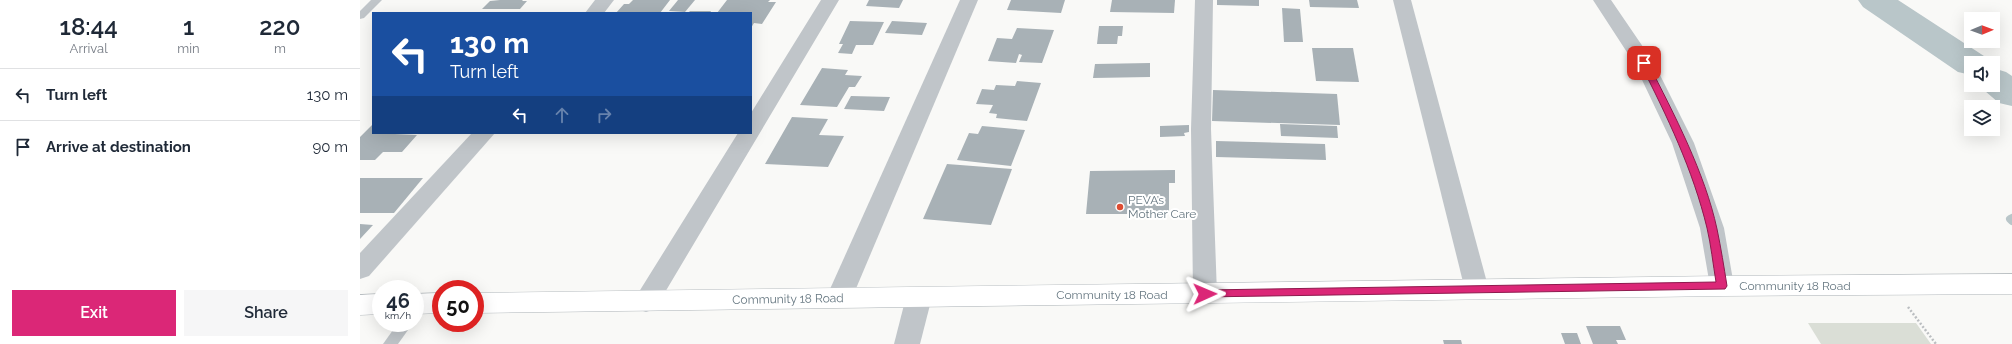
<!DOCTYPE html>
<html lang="en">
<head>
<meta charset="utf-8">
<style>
  :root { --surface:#fff; --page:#f6f6f7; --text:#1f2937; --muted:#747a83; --line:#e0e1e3; --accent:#db2777 }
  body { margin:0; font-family:Raleway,sans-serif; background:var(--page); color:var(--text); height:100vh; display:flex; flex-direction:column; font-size:15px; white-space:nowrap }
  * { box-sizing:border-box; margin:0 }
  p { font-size:13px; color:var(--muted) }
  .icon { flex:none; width:22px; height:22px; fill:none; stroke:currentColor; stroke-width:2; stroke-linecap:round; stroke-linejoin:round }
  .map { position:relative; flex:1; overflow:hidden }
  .sheet { display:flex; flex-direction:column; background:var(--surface); width:360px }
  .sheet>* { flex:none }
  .banner { position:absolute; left:12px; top:12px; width:380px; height:122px; border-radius:0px; box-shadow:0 4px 16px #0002; background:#1a4fa0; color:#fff; overflow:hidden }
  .needle { width:26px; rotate:89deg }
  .controls { position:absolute; left:1604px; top:12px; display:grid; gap:8px }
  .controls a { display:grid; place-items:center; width:36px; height:36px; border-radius:0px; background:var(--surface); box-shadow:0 4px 16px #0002; font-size:20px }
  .speed { position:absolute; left:12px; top:280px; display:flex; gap:8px; font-size:20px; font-weight:700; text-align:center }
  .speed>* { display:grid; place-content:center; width:52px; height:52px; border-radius:50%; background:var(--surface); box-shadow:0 4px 16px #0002; line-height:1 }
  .speed small { font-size:10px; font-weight:400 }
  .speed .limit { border:6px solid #d22; background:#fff; color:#111 }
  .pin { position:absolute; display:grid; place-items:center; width:34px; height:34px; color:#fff; margin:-17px; border-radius:8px; box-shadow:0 2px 6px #0006 }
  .me { position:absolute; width:44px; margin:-22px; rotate:89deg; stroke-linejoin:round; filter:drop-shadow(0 0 3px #0008) }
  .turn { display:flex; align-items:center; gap:14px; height:84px; padding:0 12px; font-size:18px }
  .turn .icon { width:52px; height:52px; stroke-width:2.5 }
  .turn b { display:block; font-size:28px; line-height:34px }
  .lanes { display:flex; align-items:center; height:38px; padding:0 12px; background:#0003; justify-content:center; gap:20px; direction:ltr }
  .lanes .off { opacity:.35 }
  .eta { display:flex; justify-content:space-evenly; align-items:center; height:68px; text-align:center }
  .eta b { font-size:24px; font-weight:600; line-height:28px }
  .cta { display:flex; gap:8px; margin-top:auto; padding:8px 12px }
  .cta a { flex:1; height:46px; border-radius:0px; background:var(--accent); color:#fff; font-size:16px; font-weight:600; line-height:46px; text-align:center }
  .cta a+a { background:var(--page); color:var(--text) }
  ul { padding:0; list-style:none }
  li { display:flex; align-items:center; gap:12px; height:52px; padding:0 12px; border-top:1px solid var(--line) }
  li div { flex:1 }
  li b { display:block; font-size:15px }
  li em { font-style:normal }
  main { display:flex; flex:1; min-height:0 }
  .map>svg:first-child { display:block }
  .green { fill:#daded6 }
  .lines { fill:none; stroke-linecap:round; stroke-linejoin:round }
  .stream { stroke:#b9c6c9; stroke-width:8 }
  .river { fill:#b9c6c9; fill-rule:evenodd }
  .building { fill:#a8b1b6 }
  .secondary-casing { stroke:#b3b9bd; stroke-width:1 }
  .path { stroke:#bbbec1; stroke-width:2.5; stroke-dasharray:2 2; stroke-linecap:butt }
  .service { fill:#c0c5c9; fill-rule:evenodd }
  .minor { fill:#c0c5c9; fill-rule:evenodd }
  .secondary { fill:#fff; fill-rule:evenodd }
  .route { fill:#db2777; stroke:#8e194d }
  .poi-dot { fill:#dd4d33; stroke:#fff; stroke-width:1.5 }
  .labels { text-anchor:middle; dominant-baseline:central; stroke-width:4; stroke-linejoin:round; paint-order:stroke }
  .poi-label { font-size:12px; fill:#667781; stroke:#fff; text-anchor:start }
  .street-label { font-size:12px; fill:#667781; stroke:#fff }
</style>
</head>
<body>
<main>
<section class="sheet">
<div class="eta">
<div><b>18:44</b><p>Arrival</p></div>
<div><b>1</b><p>min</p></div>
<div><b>220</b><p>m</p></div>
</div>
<ul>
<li><svg class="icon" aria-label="left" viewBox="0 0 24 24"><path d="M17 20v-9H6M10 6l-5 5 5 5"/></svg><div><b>Turn left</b></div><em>130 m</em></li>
<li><svg class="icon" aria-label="arrive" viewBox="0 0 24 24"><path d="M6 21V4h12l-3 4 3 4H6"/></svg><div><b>Arrive at destination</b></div><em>90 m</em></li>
</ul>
<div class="cta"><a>Exit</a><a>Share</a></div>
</section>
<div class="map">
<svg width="1652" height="344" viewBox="0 0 1652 344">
  <rect width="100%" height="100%" fill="#f9f9f7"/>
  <polygon class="green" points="1448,323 1556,323 1571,344 1461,344"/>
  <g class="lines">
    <polyline class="stream" points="1652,218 1650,219 1652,221"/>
    <g class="river">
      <polygon points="1498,0 1538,0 1624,56 1628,63 1611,63 1611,75 1598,72 1503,7"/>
      <polygon points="1633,68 1646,72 1652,76 1652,106 1639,103 1618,85 1633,85"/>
    </g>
  </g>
  <g class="building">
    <polygon points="140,0 163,0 162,1 167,1 160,9 122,9 130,1"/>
    <polygon points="273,0 310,0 300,13 256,13 264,4 269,4"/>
    <polygon points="318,0 335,0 325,12 309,11"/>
    <polygon points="367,0 410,0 408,2 416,2 402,24 394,23 391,28 391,13 357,13"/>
    <polygon points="509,0 543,0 539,8 506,6"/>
    <polygon points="651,0 705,0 701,13 647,10"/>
    <polygon points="752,0 815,0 814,13 750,12"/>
    <polygon points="857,0 899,0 899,6 857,5"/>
    <polygon points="949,0 997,0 999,8 950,7"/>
    <polygon points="922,8 940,9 943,42 924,42"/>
    <polygon points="330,11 351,11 350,13 328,13"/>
    <polygon points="490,21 524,22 513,45 496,45 492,54 478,53 483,44 479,44"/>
    <polygon points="532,21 567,23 562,35 525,33"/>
    <polygon points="739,26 763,26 762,36 758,36 757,44 737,44"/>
    <polygon points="657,28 694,30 682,63 659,62 662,55 659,54 656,63 628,61 637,38 652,39"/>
    <polygon points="952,48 993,48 999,82 956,81"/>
    <polygon points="790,63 790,77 733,78 735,64"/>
    <polygon points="462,68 488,70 485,75 502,76 495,87 489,87 477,107 440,105"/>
    <polygon points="657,81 681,83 667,121 636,118 637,114 629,113 633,105 616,104 622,89 634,90 636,85 655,86"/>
    <polygon points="853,90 977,94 980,125 852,121"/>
    <polygon points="491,96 530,97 524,111 484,109"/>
    <polygon points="432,117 468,119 459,135 484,136 468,167 405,164"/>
    <polygon points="13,124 13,133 57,135 42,152 23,152 15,160 0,160 0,137"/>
    <polygon points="920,124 977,126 978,138 921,136"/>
    <polygon points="829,125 829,132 824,133 825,136 800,137 800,126"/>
    <polygon points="622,126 665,130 651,166 597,160 609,133 618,134"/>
    <polygon points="856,141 965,144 966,160 856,157"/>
    <polygon points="587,164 652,169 631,225 563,219"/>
    <polygon points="815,170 815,183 809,183 809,214 726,214 730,171"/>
    <polygon points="0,178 63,178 34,213 0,213"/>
    <polygon points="0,224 13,225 0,239"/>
    <polygon points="1226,326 1260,326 1266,340 1256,340 1258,344 1233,344"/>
    <polygon points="1201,333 1217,333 1221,344 1205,344"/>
    <polygon points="1083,340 1101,340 1102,344 1084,344"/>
  </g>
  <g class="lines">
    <defs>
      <g id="secondary">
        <polygon points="1652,274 1652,294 1362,296 115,313 115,293 1362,276"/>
        <polygon points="81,293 81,313 55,314 55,294"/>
        <polygon points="21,294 21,314 0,315 0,295"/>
      </g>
    </defs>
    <use href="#secondary" class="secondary-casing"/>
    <polyline class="path" points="1548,307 1576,344"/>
    <g class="service">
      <polygon points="11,0 22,0 4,18 0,19 0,11"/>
      <polygon points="38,323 53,323 38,344 23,344"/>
    </g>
    <g class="minor">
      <polygon points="235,0 254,0 244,13 225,13"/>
      <polygon points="461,0 479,0 295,309 286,312 277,309 273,302 277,295 378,133 391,133 391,113"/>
      <polygon points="600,0 618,0 492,298 488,305 479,308 470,305 466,298"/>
      <polygon points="835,0 853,0 851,129 857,294 854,301 845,304 836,301 833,294 831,129"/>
      <polygon points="1033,0 1051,0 1129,290 1126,297 1117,300 1108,297 1105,290"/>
      <polygon points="1233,0 1251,0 1294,63 1334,143 1364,228 1374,286 1371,293 1362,296 1353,293 1350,286 1340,228 1312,143 1274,63"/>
      <polygon points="112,133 135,133 9,276 0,279 0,253"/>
      <polygon points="559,287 568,290 572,297 560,344 534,344 546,297 550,290"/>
    </g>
    <use href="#secondary" class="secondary"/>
  </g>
  <path class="route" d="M1282,61H1287L1288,63C1314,114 1345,173 1357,229C1361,248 1364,267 1367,286L1365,289L842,297L840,294L842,291L845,290L1356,282C1353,264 1351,245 1347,228C1333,170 1307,116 1280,63Z"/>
  <circle class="poi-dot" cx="760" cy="207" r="4"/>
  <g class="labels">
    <g class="poi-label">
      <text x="768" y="200">PEVA’s<tspan x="768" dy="14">Mother Care</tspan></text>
    </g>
    <g class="street-label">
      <text x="1435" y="286">Community 18 Road</text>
      <text x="752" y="295">Community 18 Road</text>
      <text transform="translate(428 299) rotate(-1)">Community 18 Road</text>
    </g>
  </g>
</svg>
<div class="controls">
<a><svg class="needle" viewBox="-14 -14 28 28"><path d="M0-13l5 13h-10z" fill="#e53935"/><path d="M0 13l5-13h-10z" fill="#747a83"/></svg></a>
<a><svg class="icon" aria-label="sound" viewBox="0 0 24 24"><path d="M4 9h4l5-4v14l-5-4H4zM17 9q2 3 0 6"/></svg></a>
<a><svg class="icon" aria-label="layers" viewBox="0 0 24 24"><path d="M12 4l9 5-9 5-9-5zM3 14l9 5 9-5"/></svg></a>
</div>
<div class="speed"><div>46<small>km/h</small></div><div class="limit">50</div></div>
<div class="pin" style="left:1284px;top:63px;background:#d93025"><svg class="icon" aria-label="arrive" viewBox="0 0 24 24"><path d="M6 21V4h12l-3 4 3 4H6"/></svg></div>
<svg class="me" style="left:845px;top:294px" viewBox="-20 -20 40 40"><path d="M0-17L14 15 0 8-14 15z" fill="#db2777" stroke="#fff" stroke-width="4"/></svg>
<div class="banner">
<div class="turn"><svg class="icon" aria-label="left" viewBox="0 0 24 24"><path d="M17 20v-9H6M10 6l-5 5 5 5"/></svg><div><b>130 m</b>Turn left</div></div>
<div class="lanes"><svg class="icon" aria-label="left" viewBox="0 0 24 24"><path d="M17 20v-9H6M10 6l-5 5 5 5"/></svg><svg class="icon off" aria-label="ahead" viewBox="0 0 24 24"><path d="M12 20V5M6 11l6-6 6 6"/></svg><svg class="icon off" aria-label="right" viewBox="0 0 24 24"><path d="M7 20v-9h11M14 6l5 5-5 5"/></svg></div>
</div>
</div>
</main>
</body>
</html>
